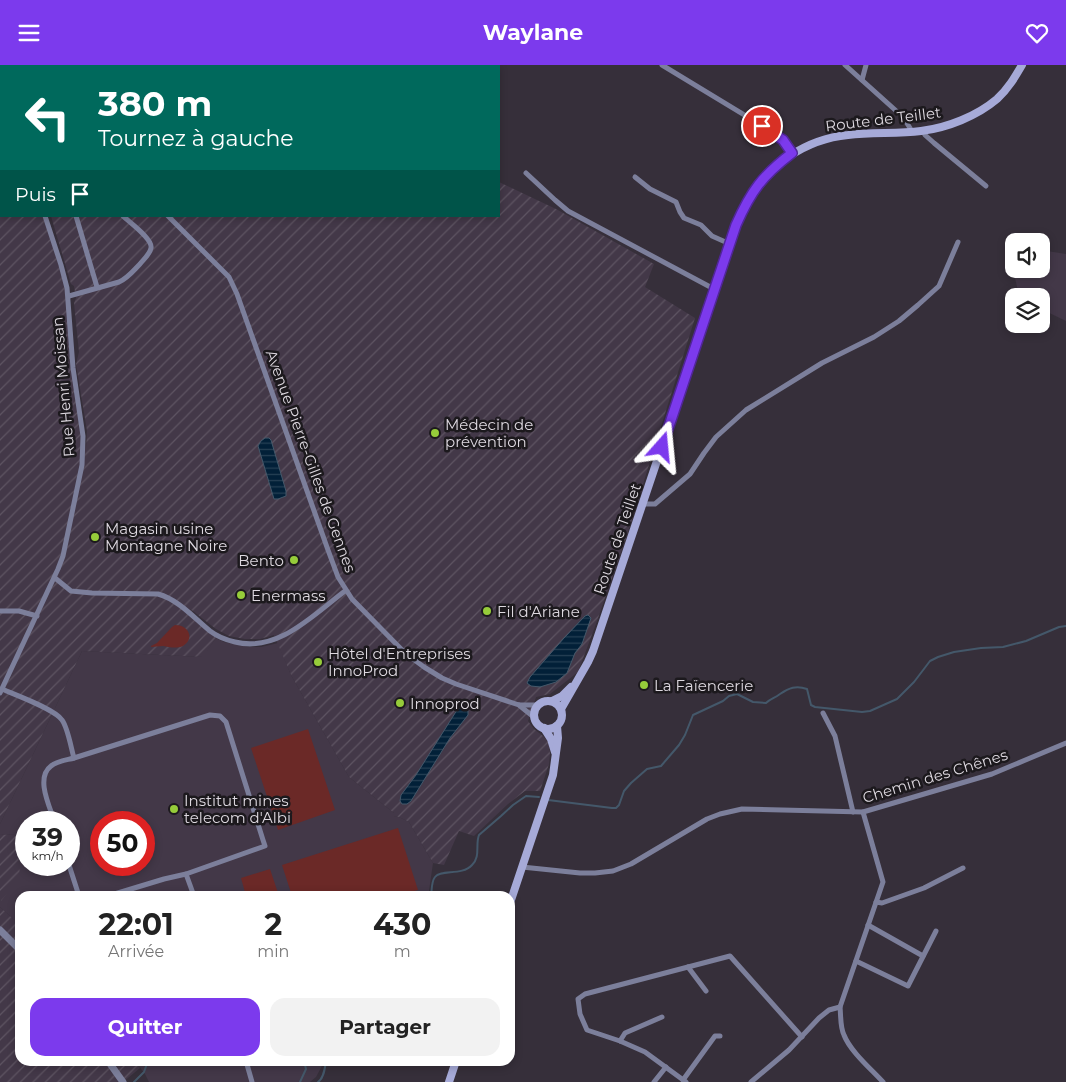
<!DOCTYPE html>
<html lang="fr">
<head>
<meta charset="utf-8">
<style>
  :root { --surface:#fff; --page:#f2f2f2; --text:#222; --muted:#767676; --accent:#7c3aed }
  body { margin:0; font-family:Montserrat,sans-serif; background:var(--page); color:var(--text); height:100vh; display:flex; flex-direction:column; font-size:19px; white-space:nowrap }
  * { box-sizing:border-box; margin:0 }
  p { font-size:16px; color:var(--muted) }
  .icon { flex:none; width:28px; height:28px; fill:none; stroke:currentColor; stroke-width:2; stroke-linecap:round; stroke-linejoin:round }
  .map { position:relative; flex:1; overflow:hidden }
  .panel { position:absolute; left:15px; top:826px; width:500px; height:175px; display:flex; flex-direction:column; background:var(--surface); border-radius:15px; box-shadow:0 2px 8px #0003 }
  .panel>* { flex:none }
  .banner { position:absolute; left:0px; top:0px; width:500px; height:152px; box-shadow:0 2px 8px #0003; background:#00695c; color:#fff; overflow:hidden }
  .tools { position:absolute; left:1005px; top:168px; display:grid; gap:10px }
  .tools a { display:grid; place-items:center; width:45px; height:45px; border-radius:10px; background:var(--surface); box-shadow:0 2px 8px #0003; font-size:25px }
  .speed { position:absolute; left:15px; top:746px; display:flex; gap:10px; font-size:25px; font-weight:700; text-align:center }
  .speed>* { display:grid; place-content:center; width:65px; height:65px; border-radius:50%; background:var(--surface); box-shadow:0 2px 8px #0003; line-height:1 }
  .speed small { font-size:12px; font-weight:400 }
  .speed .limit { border:8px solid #d22; background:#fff; color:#111 }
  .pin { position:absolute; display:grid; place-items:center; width:42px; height:42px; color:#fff; margin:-21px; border:2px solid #fff; border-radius:50%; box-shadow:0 1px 5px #0007 }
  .me { position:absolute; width:55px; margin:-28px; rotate:18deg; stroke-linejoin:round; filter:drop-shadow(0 0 4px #0008) }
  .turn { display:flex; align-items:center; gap:18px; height:105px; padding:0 15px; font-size:22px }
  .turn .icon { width:65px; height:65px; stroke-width:2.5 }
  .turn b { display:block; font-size:35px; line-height:42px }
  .then { display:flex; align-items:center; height:48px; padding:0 15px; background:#0003; gap:10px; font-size:19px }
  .eta { display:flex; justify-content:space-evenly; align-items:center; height:85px; text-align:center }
  .eta b { font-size:30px; font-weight:700; line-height:35px }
  .cta { display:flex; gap:10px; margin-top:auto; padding:10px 15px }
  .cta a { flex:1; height:58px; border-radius:15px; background:var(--accent); color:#fff; font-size:20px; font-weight:700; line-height:58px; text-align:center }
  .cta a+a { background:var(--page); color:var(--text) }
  header { display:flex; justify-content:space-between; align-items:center; height:65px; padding:0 15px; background:var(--accent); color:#fff; font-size:22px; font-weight:700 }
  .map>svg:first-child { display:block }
  .built { fill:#433848; fill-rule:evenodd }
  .industrial { fill:url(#industrial-furrows) }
  .green { fill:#6b2927 }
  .water { fill:url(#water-rules); stroke:#44586a }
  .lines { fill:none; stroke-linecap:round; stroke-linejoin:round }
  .stream { stroke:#44586a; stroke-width:2 }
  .minor { stroke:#7c7f9b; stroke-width:5 }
  .tertiary { stroke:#7c7f9b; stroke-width:7 }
  .secondary { stroke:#a6aad8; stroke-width:8 }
  .route-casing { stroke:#51269a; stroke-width:12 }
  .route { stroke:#7c3aed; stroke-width:9 }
  .poi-dot { fill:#96cc3a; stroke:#1c191d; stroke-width:2 }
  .labels { text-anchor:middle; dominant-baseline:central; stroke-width:5; stroke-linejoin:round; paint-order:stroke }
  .street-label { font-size:15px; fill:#ded9e0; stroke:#1c191d }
  .poi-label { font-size:15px; fill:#ded9e0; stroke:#1c191d; text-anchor:start }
</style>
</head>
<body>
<header><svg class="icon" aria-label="menu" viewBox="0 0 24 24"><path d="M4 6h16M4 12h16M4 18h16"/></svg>Waylane<svg class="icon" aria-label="heart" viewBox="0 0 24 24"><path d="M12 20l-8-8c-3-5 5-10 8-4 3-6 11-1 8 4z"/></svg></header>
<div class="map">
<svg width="1066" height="1017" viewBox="0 0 1066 1017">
  <defs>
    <pattern id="industrial-furrows" width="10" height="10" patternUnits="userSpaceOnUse" patternTransform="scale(1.25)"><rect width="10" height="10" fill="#433848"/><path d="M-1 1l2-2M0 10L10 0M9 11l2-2" fill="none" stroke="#5e5462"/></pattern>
    <pattern id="water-rules" width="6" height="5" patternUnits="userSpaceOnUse" patternTransform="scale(1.25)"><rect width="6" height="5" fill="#022038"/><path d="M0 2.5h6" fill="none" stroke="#264054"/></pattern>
  </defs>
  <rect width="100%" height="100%" fill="#362f3a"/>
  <g class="built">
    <polygon points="1041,185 1066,189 1066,256 1041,244 1041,231 1023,231 1018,226 1015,213 1016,204 1041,204"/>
    <path d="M216,573L224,577L249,582H261L278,578L291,610L349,712L394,748V751L399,752L409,757L433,798L429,826L427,831H20V860L0,842V835L1,836L17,769L0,770V759L82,586L202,592ZM26,758H69V800H26ZM101,758H144V800H101Z"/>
    <polygon points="135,996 321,996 323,999 316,1012 310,1017 149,1017 145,1009"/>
  </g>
  <g class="industrial">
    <polygon points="0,18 1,22 1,151 43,151 64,217 86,384 87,366 76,299 79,287 74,238 76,233 74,221 71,219 51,151 499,151 499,117 556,144 654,199 645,222 695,253 627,470 597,556 578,607 550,629 536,632 528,656 534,664 543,671 549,678 550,689 549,699 540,726 525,726 508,739 474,771 459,766 444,800 433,798 409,757 399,752 394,751 394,748 349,712 291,610 274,570 260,574 245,574 229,571 216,564 189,543 216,573 203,592 82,586 0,759"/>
    <polygon points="17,769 20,812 1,836 0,835 0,770"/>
    <polygon points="0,842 20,860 20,996 135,996 140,1003 123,1017 0,1017"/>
  </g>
  <g class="green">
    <path d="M175,560C189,560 195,574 183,581C176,584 169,582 163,581C159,581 154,582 151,582V581L157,578L172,562Z"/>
    <polygon points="308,664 335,745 278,765 251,683"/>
    <polygon points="398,763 418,825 397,831 292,831 282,800"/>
    <polygon points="270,804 279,831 246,831 241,813"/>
  </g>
  <g class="water">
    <polygon points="265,373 269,373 271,375 286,426 286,431 278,434 274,434 258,381 261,376"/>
    <polygon points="588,550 591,553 582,579 575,588 567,608 556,617 540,622 531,621 527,618 530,612 564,573 585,551"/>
    <polygon points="460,643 465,643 468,645 468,650 450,673 411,736 407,739 402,739 400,736 401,730 416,710 457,645"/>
  </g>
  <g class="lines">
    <g class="stream">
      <path d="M548,735L612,743H616L619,740L624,726L631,718L647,704L661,701L679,680L685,670L693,650L723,636L729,631L737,629L753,637L766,638C770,634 775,633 780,629C789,623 796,620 807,624L811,640L815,642L862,647L870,646L897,634L914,617L930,596L938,592L954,587L981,583L1003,582L1026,576L1059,562L1066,561"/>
      <path d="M431,831C432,826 431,817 435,812C441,804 462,811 472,800C481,791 475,780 479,770L501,751L513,740L526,731L539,732"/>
      <polyline points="134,1017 144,1007 148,996"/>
      <polyline points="300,1017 306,1004 304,996"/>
      <path d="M318,1017C324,1013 325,1003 326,996"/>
    </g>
    <g class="minor">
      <polyline points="3,0 4,1"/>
      <polyline points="404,0 406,1"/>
      <polyline points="662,0 774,68 783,75 792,89"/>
      <polyline points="845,0 903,52 910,63 911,67"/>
      <polyline points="862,15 866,0"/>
      <polyline points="0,60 1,59"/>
      <polyline points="923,66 925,70 934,78 986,121"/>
      <polyline points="526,108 555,135 568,146 714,224"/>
      <polyline points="635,112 650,124 676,137 680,147 684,153 701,160 712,171 730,179"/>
      <polyline points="76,151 97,222"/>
      <polyline points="168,151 229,212 237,229 328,485 338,512 352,534 405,588 424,602 442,613 456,619 519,640 538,640"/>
      <path d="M69,231L119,217C128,213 133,206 140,199C144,194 150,189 151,183C153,174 129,157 123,151"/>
      <polyline points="643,439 655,439 690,409 704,388 716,372 746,345 822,298 874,272 899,256 918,240 939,221 958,177"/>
      <path d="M55,513L71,526L92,528L158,529C179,535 194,553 210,566C218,572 226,575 235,577C278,588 314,549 345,526"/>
      <polyline points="0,546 19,546 37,551"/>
      <path d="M2,624C15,630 55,644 62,655C68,663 71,683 74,693L210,650L220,651L226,657L263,775L265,781L186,809L164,814L108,831"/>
      <polyline points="0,628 58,504 63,491 82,400 83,371 73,303 67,223 61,200 45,151"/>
      <polyline points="519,640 525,645 535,653"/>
      <polyline points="823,648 835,671 853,747"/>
      <path d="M863,747L883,817L840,942C841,951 840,962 844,970C850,986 871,1004 883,1017"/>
      <path d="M55,758C50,742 35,713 51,701C57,696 67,695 74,693"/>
      <polyline points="69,800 79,831"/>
      <polyline points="522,802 580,808 595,808 613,806 631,799 707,754 720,749 742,744 863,747 992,709 1066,678"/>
      <polyline points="186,809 194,831"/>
      <polyline points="876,837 882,838 924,823 963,803"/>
      <polyline points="868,860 923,891"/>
      <polyline points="856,896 908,921 936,866"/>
      <polyline points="688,902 706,926"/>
      <polyline points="620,976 625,968 662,952"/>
      <polyline points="246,996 252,1017"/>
      <polyline points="683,1015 715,971 720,971"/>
      <polyline points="654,1017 666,1002"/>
      <polyline points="686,1017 645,987 620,976 587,965 580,949 578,934 585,929 730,891 802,972"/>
      <polyline points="751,1017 789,985 819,953 829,945 840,942"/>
    </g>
    <g class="tertiary">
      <polyline points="0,865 20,885"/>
      <polyline points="108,996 123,1017"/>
    </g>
    <g class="secondary">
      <polyline points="552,636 562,631 571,622"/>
      <circle cx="548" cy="650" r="14"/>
      <path d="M561,644L588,597L593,586L730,179C735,165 740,150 747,136C768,100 806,74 848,70C872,67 897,69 921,66C947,63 977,51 997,34C1008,24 1015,12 1022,0"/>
      <polyline points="544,663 551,674 555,687"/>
      <polyline points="510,838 553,710 558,673 557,661"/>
      <polyline points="449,1017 456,996"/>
    </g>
  </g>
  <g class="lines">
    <defs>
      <path id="route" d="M662,382L736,160C751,126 762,111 792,88L783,75L762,61"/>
    </defs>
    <use href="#route" class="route-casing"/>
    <use href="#route" class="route"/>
  </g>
  <g class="poi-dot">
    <circle cx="435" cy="368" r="5"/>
    <circle cx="95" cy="472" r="5"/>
    <circle cx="294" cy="495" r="5"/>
    <circle cx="241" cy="530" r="5"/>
    <circle cx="487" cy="546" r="5"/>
    <circle cx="318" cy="597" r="5"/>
    <circle cx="644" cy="620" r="5"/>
    <circle cx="400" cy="638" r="5"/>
    <circle cx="174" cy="744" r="5"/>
  </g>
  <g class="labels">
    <g class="street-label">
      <text transform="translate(883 54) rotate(-7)">Route de Teillet</text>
      <text transform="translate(63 322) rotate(-95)">Rue Henri Moissan</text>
      <text transform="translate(311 396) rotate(70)">Avenue Pierre-Gilles de Gennes</text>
      <text transform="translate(617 474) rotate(-71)">Route de Teillet</text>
      <text transform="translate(935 711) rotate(-17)">Chemin des Chênes</text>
    </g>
    <g class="poi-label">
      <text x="445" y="359">Médecin de<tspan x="445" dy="17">prévention</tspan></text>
      <text x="105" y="463">Magasin usine<tspan x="105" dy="17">Montagne Noire</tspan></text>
      <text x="284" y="495" text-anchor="end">Bento</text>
      <text x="251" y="530">Enermass</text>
      <text x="497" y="546">Fil d'Ariane</text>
      <text x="328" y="588">Hôtel d'Entreprises<tspan x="328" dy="17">InnoProd</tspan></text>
      <text x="654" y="620">La Faïencerie</text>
      <text x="410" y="638">Innoprod</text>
      <text x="184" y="735">Institut mines<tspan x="184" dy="17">telecom d'Albi</tspan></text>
    </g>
  </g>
</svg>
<div class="tools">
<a><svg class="icon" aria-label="sound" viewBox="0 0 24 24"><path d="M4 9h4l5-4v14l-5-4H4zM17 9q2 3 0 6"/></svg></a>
<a><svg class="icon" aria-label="layers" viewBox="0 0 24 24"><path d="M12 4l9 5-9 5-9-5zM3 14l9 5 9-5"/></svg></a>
</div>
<div class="speed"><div>39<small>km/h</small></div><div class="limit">50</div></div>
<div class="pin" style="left:762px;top:61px;background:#d93025"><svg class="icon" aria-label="arrive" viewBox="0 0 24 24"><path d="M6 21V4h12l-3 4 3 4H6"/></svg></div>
<svg class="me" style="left:662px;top:382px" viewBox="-20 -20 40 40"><path d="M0-17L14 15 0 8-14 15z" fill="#7c3aed" stroke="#fff" stroke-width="4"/></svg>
<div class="banner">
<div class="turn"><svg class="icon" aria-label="left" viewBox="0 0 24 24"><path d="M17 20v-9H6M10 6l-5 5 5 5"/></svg><div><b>380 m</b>Tournez à gauche</div></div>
<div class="then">Puis<svg class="icon" aria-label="arrive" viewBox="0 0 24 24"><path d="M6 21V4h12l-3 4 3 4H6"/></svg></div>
</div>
<section class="panel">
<div class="eta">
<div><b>22:01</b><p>Arrivée</p></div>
<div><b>2</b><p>min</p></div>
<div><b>430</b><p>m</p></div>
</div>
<div class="cta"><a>Quitter</a><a>Partager</a></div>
</section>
</div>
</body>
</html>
